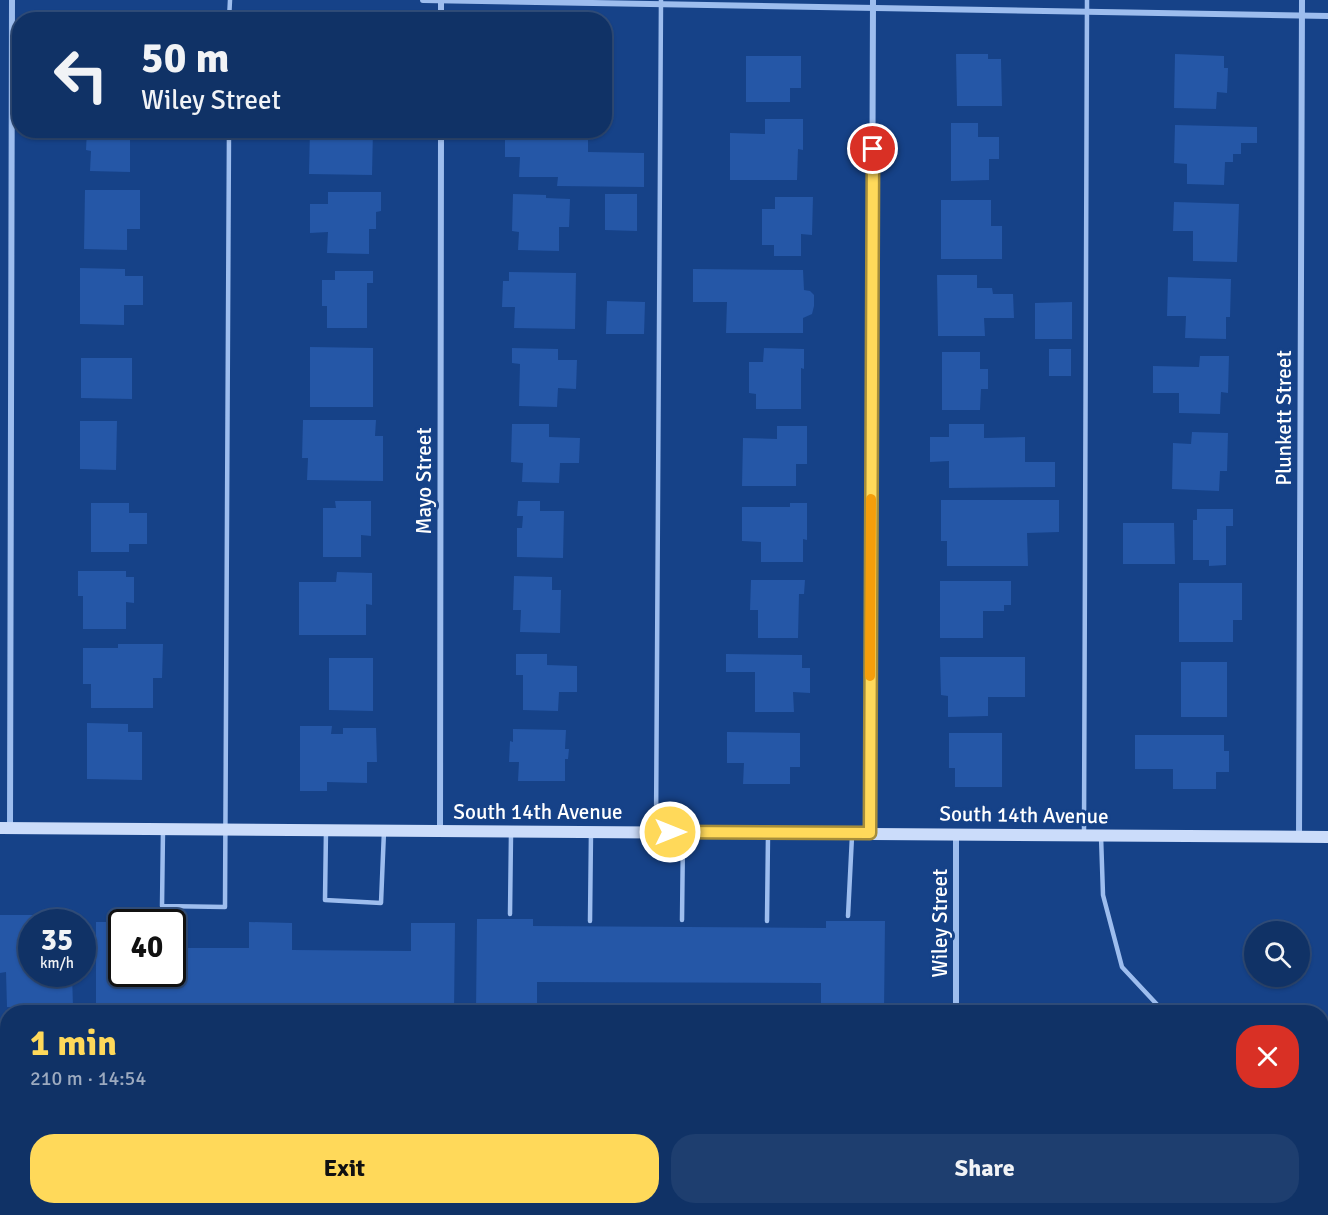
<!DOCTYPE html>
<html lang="en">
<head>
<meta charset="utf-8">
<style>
  :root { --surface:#103266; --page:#1e3e6f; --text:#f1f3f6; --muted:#9caabf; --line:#304d7a; --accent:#ffd95a }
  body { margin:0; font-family:Signika,sans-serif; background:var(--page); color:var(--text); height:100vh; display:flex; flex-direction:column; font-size:22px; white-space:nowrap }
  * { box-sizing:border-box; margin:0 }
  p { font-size:20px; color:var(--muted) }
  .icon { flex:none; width:33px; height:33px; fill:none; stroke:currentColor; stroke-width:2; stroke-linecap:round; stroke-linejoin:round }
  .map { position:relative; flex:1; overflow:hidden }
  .sheet { position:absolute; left:0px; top:1005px; width:1329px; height:210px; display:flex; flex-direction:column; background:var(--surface); border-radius:24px 24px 0 0; box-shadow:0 2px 4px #0004,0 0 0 2px var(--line) }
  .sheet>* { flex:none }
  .banner { position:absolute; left:12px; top:12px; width:600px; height:126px; border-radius:24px; box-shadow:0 2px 4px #0004,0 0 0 2px var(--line); background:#103266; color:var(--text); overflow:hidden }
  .buttons { position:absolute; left:1244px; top:921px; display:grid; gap:12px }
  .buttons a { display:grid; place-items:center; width:66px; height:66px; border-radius:50%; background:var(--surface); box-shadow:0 2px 4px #0004,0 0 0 2px var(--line); font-size:30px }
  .speed { position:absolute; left:18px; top:909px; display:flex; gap:12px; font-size:30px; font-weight:700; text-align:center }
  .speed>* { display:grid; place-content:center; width:78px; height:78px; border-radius:50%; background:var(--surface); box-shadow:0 2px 4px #0004,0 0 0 2px var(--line); line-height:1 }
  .speed small { font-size:15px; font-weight:400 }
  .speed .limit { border:3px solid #111; border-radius:9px; background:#fff; color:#111 }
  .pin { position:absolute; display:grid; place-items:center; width:51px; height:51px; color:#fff; margin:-26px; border:3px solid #fff; border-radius:50%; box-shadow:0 2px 6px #0007 }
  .me { position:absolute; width:66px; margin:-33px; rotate:90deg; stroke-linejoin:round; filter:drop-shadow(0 0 4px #0008) }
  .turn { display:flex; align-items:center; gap:21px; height:126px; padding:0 30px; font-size:27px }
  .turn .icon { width:78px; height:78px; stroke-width:2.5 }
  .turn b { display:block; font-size:42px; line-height:51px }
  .round { display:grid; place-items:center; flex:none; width:63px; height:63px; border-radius:24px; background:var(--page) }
  .headline { display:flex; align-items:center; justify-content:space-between; height:102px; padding:0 30px }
  h1 { font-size:36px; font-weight:700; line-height:45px; color:var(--accent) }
  .cta { display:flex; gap:12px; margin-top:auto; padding:12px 30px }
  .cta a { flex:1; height:69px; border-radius:24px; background:var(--accent); color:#111; font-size:24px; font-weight:700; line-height:69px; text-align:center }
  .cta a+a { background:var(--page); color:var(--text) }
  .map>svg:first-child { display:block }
  .green { fill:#1f52a2 }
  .water { fill:#0e2f65; stroke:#90b7f1; stroke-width:1.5 }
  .building { fill:#2557a7 }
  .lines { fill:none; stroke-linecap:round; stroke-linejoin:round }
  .lane { stroke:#9dbdee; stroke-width:4.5 }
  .street { stroke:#9dbdee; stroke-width:6 }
  .secondary { stroke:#cbdcfa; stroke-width:12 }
  .route-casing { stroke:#a68d3a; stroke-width:15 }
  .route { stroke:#ffd95a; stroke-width:10 }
  .slow { stroke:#f59e0b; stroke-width:10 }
  .labels { text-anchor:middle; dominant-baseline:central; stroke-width:6; stroke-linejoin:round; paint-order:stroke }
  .street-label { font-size:21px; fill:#fff; stroke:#164288 }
</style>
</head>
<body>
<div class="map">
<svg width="1328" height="1215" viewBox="0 0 1328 1215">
  <rect width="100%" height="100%" fill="#164288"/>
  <polygon class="green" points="0,1059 7,1059 8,1208 744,1208 744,1215 0,1215"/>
  <polygon class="water" points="7,1154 8,1208 410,1208 406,1215 0,1215 0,1158"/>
  <g class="building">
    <polygon points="956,54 988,54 988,59 1001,59 1002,106 957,106"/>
    <polygon points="1175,54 1224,56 1224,68 1228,68 1227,93 1217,92 1216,109 1174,108"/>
    <polygon points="746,56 801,56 801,88 790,88 790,102 746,102"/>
    <polygon points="765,119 803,119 803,150 798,149 797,180 730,180 730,133 765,134"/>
    <polygon points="951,123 978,123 978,137 999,137 999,159 989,159 989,180 951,181"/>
    <polygon points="1175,125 1257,127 1257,143 1241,143 1241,154 1233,154 1233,162 1225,162 1224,185 1187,184 1187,164 1174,163"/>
    <polygon points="87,130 130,130 130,172 90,171 91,151 86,150"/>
    <polygon points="310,130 373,130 372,175 309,174"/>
    <polygon points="505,130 588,130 588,152 644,153 644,187 557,186 558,177 519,177 520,157 505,157"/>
    <polygon points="85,190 140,190 140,229 127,229 127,250 84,249"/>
    <polygon points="328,192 381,192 381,211 376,212 376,229 369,229 369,254 327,253 328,232 310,233 310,204 328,204"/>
    <polygon points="513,194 546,195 546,198 570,199 569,227 559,227 559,251 518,250 519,232 512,231"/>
    <polygon points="605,194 637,194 637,231 605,230"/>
    <polygon points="775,197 813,197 812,235 801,234 801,256 774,256 774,245 762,245 762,209 775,209"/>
    <polygon points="941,200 991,200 991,226 1002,226 1002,259 941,259"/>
    <polygon points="1174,202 1239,204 1237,262 1193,261 1193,231 1173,231"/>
    <polygon points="80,268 125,269 125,276 143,276 143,305 124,305 124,325 80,324"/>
    <polygon points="693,269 803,270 804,290 810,291 814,295 814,306 812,314 803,318 803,333 726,333 727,302 693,302"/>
    <polygon points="335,271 373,271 373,283 367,283 367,328 327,328 327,306 322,306 322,280 335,280"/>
    <polygon points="509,272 576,273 575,329 514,328 515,307 502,307 503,281 509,281"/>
    <polygon points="937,275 977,275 977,288 992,288 993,294 1013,294 1014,318 984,318 985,336 938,336"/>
    <polygon points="1168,277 1231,279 1230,317 1226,317 1226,339 1185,338 1186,316 1167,316"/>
    <polygon points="607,301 645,302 644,334 606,334"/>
    <polygon points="1072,302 1072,339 1035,339 1035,303"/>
    <polygon points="310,347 373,348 373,407 310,407"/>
    <polygon points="512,348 558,349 558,360 577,360 576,389 558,388 557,407 519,406 520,364 512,363"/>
    <polygon points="764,348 804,349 804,369 801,368 801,409 756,409 756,394 749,393 749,362 763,362"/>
    <rect x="1049" y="349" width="22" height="27"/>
    <polygon points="942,352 980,352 980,369 988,369 988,389 981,389 980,410 942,410"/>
    <polygon points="1200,356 1229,356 1228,393 1221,392 1220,414 1179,413 1179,393 1153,393 1153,366 1199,367"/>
    <polygon points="81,358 132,358 132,399 81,398"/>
    <polygon points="303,420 376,420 375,436 383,436 383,481 307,480 308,458 302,458"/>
    <polygon points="80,421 117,421 116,470 80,469"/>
    <polygon points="512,424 549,424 549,437 580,438 579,463 560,463 559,483 522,482 523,463 511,462"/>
    <polygon points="949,424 984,424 984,438 1025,437 1025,462 1055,462 1055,487 949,488 949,461 930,462 930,437 949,437"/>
    <polygon points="777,426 807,426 807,464 796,464 796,486 742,486 743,438 777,439"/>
    <polygon points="1192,432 1228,433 1227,471 1220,471 1219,491 1172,489 1173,443 1191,444"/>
    <polygon points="941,500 1059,500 1059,532 1027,533 1028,566 947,566 947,541 941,541"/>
    <polygon points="335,501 371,501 371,536 361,535 361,557 323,557 323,508 336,508"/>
    <polygon points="518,501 540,501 540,511 564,511 563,558 517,557 517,528 522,528 523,516 517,516"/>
    <polygon points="91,503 129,503 129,513 147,513 147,544 129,544 129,552 91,552"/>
    <polygon points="790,503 807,503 807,540 803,539 803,562 761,562 761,542 742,541 742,507 790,507"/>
    <polygon points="1197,509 1233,509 1233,526 1226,526 1226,565 1209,566 1209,560 1193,560 1193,520 1197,520"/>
    <polygon points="1123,523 1174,523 1175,564 1123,564"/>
    <polygon points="78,571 126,571 126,577 134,577 134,603 126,602 126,629 83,629 83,596 78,596"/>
    <polygon points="337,572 372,573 372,605 366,604 366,635 299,635 299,582 336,582"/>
    <polygon points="514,576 552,577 552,590 561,590 560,633 520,632 521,610 513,610"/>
    <polygon points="751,580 805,580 804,594 799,594 798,638 758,638 758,610 750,610"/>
    <polygon points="940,581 1011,581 1011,605 1004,605 1004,611 983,611 983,638 940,638"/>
    <polygon points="1179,583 1242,583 1242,620 1233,620 1233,642 1179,642"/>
    <polygon points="118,644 163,644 162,678 153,678 153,708 91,708 91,684 83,684 83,648 118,648"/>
    <polygon points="516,654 547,654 547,665 577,666 577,692 559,692 558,711 523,710 523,675 516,675"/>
    <polygon points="726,654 802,655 802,668 810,668 810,693 793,692 794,712 755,712 755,672 726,672"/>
    <polygon points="940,657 1025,657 1025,697 988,697 988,716 948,717 948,696 941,695"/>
    <polygon points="329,658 373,658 373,711 329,710"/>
    <rect x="1181" y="662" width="46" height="55"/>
    <polygon points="87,723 128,724 128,732 142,732 142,780 87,779"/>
    <polygon points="300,726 332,726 331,734 343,734 343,728 376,728 377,762 367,762 367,783 327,782 327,791 300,791"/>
    <polygon points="513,729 566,730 565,749 569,749 568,759 565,759 565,781 518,781 519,762 509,762 510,741 513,742"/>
    <polygon points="727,732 800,733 800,767 790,767 790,784 743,784 744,763 727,763"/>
    <polygon points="949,733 1002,733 1002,787 955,787 955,768 949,768"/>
    <polygon points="1135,735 1224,735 1224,751 1229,751 1229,772 1216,772 1216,789 1173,789 1173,769 1135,769"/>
    <polygon points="0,915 72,915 72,922 32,922 32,974 72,974 73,1007 7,1007 6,972 0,973"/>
    <polygon points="477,919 533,919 533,926 826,928 826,921 885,921 884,1012 821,1012 821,983 537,982 537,1012 476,1012"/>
    <polygon points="96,922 122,922 122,974 172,974 172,948 249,948 249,922 292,923 292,950 411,951 411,923 455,923 454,1012 417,1012 417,1009 131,1008 131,1012 96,1012"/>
    <polygon points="1322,1158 1328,1158 1328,1215 1141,1215 1141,1208 1322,1208"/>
    <rect x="827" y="1208" width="60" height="7"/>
  </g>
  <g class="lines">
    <g class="lane">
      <polyline points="229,20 230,0"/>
      <polyline points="163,830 162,906 225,907 229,130"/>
      <polyline points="326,830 325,900 381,903 384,831"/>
      <polyline points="656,831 661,0"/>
      <polyline points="1084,833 1087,0"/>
      <polyline points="1101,836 1103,895 1122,967 1164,1012"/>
      <polyline points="510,914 511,834"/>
      <polyline points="848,916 852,836"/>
      <polyline points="682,920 683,835"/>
      <polyline points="590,921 591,832"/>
      <polyline points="767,921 768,835"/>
      <polyline points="1322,1023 1328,1021"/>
      <polyline points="1322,1106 1328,1107"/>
    </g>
    <g class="street">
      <polyline points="423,0 1328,16"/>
      <polyline points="441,20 441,0"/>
      <polyline points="10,828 12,0"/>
      <polyline points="440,831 441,130"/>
      <polyline points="870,833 873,0"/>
      <polyline points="956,834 956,1012"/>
      <polyline points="1299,837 1302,0"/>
      <polyline points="957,1208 957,1215"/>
    </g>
    <polyline class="secondary" points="0,828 1328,837"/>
  </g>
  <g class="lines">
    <defs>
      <polyline id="route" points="670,832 870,833 873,149"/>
    </defs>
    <use href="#route" class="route-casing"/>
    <use href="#route" class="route"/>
    <polyline class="slow" points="870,676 871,499"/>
  </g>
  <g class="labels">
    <g class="street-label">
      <text transform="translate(1284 418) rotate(-90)">Plunkett Street</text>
      <text transform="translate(424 481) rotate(-90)">Mayo Street</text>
      <text x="538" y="812">South 14th Avenue</text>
      <text transform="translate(1024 815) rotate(1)">South 14th Avenue</text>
      <text transform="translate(940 923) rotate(-90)">Wiley Street</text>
    </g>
  </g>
</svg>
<div class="buttons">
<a><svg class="icon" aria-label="search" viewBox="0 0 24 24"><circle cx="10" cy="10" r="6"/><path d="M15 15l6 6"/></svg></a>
</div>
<div class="speed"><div>35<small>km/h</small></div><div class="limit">40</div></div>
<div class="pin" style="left:873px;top:149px;background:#d93025"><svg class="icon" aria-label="arrive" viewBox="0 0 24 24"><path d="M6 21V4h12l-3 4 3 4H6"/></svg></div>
<svg class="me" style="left:670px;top:832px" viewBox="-20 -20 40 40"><circle r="17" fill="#ffd95a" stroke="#fff" stroke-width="3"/><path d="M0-11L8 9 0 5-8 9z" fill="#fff"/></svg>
<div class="banner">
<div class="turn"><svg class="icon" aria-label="left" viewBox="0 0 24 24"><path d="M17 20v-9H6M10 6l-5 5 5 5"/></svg><div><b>50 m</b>Wiley Street</div></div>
</div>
<section class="sheet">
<div class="headline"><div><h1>1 min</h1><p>210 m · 14:54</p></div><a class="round" style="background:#d93025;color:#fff"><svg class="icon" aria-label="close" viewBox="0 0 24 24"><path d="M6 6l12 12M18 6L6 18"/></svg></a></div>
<div class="cta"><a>Exit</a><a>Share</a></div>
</section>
</div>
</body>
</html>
